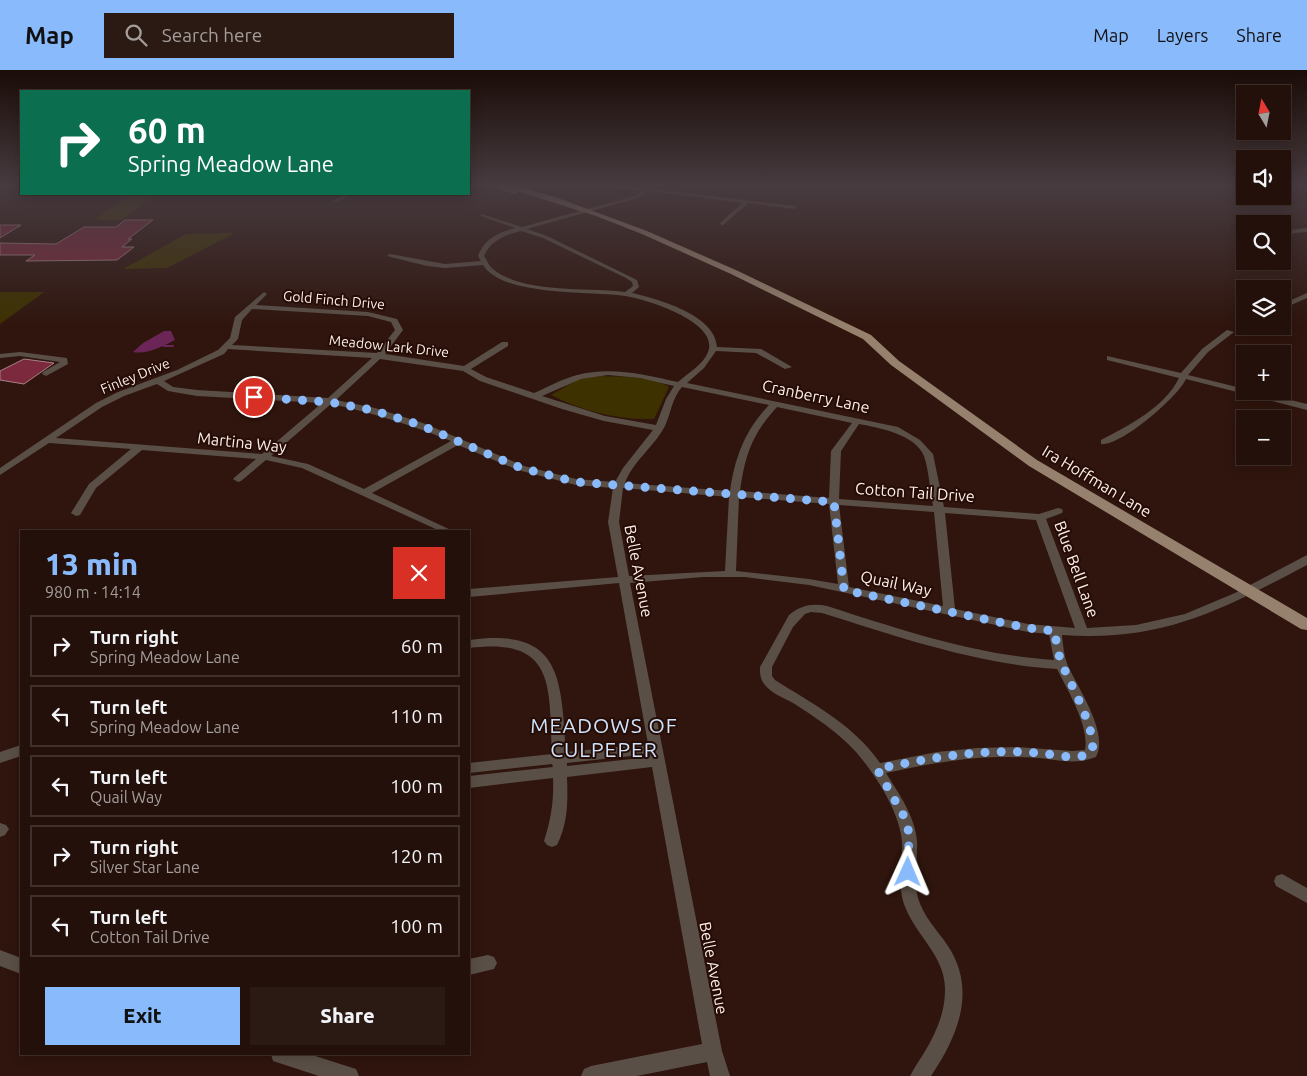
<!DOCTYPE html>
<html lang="en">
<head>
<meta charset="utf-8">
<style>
  :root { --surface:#23100a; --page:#2b1913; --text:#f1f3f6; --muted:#a39d9c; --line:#40302b; --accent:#89bafc }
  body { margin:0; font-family:Ubuntu,sans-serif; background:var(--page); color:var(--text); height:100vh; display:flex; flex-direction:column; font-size:19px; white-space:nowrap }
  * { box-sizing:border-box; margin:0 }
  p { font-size:16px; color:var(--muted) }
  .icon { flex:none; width:28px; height:28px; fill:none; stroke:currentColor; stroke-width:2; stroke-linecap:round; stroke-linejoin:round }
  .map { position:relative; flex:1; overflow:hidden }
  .side { position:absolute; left:20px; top:460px; width:450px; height:525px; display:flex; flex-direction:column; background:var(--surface); border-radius:0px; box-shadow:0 2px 12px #0003,0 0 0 1px var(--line) }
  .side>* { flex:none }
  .banner { position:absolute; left:20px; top:20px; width:450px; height:105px; border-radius:0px; box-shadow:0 2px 12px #0003,0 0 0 1px var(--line); background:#0b6e4f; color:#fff; overflow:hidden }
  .needle { width:32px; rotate:350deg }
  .tools { position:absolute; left:1236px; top:15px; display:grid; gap:10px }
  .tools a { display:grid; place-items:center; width:55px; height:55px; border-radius:0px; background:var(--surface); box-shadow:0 2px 12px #0003,0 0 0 1px var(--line); font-size:25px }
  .pin { position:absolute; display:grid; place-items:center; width:42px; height:42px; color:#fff; margin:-21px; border:2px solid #fff; border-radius:50%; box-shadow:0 1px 5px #0007 }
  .me { position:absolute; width:55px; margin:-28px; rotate:1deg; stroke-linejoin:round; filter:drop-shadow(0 0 4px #0008) }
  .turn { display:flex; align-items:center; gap:18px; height:105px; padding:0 25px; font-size:22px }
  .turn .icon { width:65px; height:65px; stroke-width:2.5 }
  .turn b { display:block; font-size:35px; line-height:42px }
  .round { display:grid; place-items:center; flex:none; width:52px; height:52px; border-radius:0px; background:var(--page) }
  .headline { display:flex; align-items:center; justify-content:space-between; height:85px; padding:0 25px }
  h1 { font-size:30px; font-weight:800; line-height:38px; color:var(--accent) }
  .primary-button { display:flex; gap:10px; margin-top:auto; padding:10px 25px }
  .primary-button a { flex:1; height:58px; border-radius:0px; background:var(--accent); color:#111; font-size:20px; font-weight:800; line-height:58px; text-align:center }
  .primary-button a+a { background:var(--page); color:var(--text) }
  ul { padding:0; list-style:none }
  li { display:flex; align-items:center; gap:15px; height:62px; margin:0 10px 8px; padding:0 15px; border:2px solid var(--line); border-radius:0px }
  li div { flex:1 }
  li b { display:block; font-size:19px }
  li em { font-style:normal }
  header { display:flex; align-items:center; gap:30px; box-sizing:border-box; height:70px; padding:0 25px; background:var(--accent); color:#111 }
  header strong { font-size:24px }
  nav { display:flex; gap:28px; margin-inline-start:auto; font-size:18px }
  .search { width:350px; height:45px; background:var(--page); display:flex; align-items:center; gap:12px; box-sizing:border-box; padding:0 18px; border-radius:0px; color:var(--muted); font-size:19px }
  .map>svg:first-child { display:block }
  .green { fill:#3d3100 }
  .water { fill:#6b2556 }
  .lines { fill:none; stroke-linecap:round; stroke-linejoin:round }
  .stream { stroke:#6b2556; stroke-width:2 }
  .building { fill:#7c293d; stroke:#a68287 }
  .minor { fill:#5a4f46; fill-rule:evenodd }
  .major { fill:#96816e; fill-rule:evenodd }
  .route { stroke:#89bafc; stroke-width:9; stroke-dasharray:0 16.2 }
  .labels { text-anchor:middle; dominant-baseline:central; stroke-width:4; stroke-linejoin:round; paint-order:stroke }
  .far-street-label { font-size:14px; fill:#fdeee9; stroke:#250c05 }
  .street-label { font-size:16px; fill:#fdeee9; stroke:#250c05 }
  .near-neighbourhood-label { font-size:21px; letter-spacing:1px; fill:#d0e3fc; stroke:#250c05 }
</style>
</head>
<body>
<header>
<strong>Map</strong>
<div class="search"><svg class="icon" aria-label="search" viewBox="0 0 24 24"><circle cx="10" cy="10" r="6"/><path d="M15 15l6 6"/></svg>Search here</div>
<nav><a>Map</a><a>Layers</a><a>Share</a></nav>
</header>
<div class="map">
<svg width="1307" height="1006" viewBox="0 0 1307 1006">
  <rect width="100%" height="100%" fill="#2f150d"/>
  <g class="green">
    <polygon points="131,124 156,124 121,150 94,150"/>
    <polygon points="235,163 167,198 123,199 186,164"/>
    <polygon points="0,222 44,222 0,254"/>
    <path d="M601,306C619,307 654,306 669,317L654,349C618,350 582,341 551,325L579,309Z"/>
  </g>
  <path class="water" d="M164,261H171L175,270C163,276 147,285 133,282L143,273Z"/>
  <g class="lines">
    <polyline class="stream" points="164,276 173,276"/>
  </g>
  <g class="building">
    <polygon points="125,150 153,150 128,169 132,169 122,177 134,177 117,190 26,191 35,185 0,185 0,173 56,174 84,157 116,157"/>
    <polygon points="0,155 21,155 0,168"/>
    <polygon points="24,289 54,293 24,314 0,310 0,301"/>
  </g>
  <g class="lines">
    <g class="minor">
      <path d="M606,115L648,118L654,115H659L654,119L796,136L794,139L748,133L722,156L720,153L742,133L649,121L638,128L527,159L547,166L637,210L639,217L632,223C658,229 716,245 717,277L761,279L792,297L785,299L756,283L716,281L704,298L687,313L898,357L920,370L933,384L944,437L1039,444L1058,438L1062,439L1063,441L1062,443L1046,449L1087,558L1136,555L1185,544L1235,523L1307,485V495C1221,540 1163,572 1062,565C1063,575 1064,586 1068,596C1078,618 1109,663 1096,687C1076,695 1059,690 1039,688C1025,687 1011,687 997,687C960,688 923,695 886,703C899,724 915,746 917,771C918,790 913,809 918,828C923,846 938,861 948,876C977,920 958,966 931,1006H910C914,998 919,991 924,983C936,963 945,943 945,920C946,888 917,866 906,839C896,817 903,795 902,772C900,742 875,704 856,682C838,662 815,647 793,633C784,628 771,623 765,615C760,609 760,604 760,597L789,545C801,535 813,533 827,536C902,560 975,585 1054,590L1049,564L1028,562L809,515L745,507H703L630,513L722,981L730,1006H710L707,992L637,1006H581L584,999L591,996L702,974L652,697L567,707C568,730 568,754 557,775L552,777L547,775L544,771C551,749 554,731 553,708L469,718V706L553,697L552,694L469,703V693L552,684C549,616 556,567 469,578V570C562,557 561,608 566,682L648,674L619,513L469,527V519L618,507L608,452L613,418L576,415L518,400L458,375L372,423L453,461H440L302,398L266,390L241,411L238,412L233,409L235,407L256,389L142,380L96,418L80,445L76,446L71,443L89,414L131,379L49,373L0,405V398L96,333L118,322L177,300L218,280L230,268L235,247L264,222L267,224L256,235L368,242L397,249L403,260L385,284L464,296L502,272H508V276L471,299L486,307L534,323C548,317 562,309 577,305C611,296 646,305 678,312C688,303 703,295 708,282C720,252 646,229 625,226C591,221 503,227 483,195L445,198L427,196L387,186L390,184L445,194L481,191L478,186C485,168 498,163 515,158L481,146V144L522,157L634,126L643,121L608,117ZM521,161L543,168L626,208L632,212L633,216L625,222C587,217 523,224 493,199C489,196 487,190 484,186C491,170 505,165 521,161ZM252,239L368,246L391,252L395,260L377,283L232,275L238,269L242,250ZM228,279L372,288L328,328L197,320L173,317L164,311L224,284ZM380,289L463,301L480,311L562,339L604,351L653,360L623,398L615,412L576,409L524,396L423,353L375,338L336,330ZM608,305L640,308L674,316L666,329L656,355L605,346L542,326L581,309ZM157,314L168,321L197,326L322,333L262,384L56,368L102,337L124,326ZM682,317L769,335C745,360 735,387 730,421L625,413C633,391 654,377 665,356C671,343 672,328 682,317ZM331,334C373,343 412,355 451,371L364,419L308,394L271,386ZM777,337L852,353L831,381L829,428L740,421C745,385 752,364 777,337ZM859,354C879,358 915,364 924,386C929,401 930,420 933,436L839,429L841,381ZM623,418L729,427L725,501L629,506L619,452ZM739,427L829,434L838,514L809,509L736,501ZM839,435L934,442L943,536L849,517ZM945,443L1036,450L1075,558L1028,554L955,539ZM811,542L822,543C899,567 976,594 1057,599C1067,619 1090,657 1085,680L1072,681L1017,677L977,678L937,682L880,693C854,655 813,634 775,610L772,606V597L793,557L805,544ZM650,684V687L567,696V693Z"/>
      <polygon points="346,124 353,124 337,132 332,131"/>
      <polygon points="1307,158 1307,162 1294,163 1282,170 1282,165 1290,160"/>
      <polygon points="1244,170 1245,174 1242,173 1241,172"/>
      <polygon points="1307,223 1307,228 1282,239 1282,234"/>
      <path d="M1227,260L1234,262L1208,282L1188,305L1245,319V321H1254L1307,334V340L1186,309C1178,327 1120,377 1101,374V370C1128,356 1165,337 1179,308L1107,290V286L1181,303L1202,279Z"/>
      <polygon points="20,282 67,288 68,294 46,306 42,304 43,302 60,292 20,286 0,288 0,284"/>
      <polygon points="21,675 21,686 0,693 0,682"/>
      <polygon points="0,753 6,755 9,759 5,765 0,767"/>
      <polygon points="1282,804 1307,818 1307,833 1276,816 1274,811 1276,806"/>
      <polygon points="0,880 21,888 21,904 0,896"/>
      <polygon points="488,885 494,887 497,893 494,899 469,905 469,889"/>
      <polygon points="271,984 309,984 356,999 359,1006 319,1006 273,991"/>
    </g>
    <polygon class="major" points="486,115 496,115 513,119 502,115 511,115 555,127 647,161 738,201 871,265 899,291 1037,390 1307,548 1307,560 1301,559 1029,396 891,295 863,269 731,204 642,164 596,146 517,121 517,124 514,124"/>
  </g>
  <linearGradient id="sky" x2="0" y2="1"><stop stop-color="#1a0c07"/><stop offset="0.45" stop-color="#473b40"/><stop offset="1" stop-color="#473b40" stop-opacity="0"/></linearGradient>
  <rect width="1307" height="256" fill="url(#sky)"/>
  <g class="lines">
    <path class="route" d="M254,327L329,332L372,340L420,355L521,398L576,412L834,432L844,520L1028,558L1055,561C1056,573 1058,585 1063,596C1070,613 1100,667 1091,683C1076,691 1054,684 1038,683C983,678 930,688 877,699L905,748L909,763L908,802"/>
  </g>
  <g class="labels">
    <g class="far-street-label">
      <text transform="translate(334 230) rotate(5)">Gold Finch Drive</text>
      <text transform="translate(389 276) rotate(6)">Meadow Lark Drive</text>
      <text transform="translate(135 306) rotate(-22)">Finley Drive</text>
    </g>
    <g class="street-label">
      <text transform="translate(816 326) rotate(12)">Cranberry Lane</text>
      <text transform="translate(242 372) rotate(6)">Martina Way</text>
      <text transform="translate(1097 411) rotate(31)">Ira Hoffman Lane</text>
      <text transform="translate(915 422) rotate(4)">Cotton Tail Drive</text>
      <text transform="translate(1077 499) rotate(70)">Blue Bell Lane</text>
      <text transform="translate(639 501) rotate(79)">Belle Avenue</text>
      <text transform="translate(896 513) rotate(12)">Quail Way</text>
      <text transform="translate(714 898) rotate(79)">Belle Avenue</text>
    </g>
    <g class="near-neighbourhood-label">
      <text x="604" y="655">MEADOWS OF<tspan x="604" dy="24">CULPEPER</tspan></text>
    </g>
  </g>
</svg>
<div class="tools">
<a><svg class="needle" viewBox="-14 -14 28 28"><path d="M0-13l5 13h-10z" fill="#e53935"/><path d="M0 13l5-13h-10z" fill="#a39d9c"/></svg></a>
<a><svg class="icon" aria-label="sound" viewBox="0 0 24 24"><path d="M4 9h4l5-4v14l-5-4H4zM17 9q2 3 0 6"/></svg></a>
<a><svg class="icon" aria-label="search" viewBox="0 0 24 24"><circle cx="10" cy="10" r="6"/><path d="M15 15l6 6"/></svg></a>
<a><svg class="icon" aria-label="layers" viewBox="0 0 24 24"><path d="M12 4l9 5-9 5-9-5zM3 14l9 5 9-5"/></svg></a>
<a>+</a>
<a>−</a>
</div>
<div class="pin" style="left:254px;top:327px;background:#d93025"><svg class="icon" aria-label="arrive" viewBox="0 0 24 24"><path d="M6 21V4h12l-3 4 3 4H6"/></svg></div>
<svg class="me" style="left:908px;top:802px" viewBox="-20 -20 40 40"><path d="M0-17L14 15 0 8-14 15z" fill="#89bafc" stroke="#fff" stroke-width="4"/></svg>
<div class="banner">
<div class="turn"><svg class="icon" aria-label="right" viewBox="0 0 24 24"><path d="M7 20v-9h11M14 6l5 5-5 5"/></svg><div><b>60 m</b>Spring Meadow Lane</div></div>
</div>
<section class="side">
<div class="headline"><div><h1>13 min</h1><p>980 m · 14:14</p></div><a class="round" style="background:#d93025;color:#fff"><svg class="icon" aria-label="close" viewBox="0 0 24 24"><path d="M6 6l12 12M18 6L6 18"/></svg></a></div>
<ul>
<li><svg class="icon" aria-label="right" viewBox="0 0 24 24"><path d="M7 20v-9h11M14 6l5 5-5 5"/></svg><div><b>Turn right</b><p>Spring Meadow Lane</p></div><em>60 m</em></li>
<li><svg class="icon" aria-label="left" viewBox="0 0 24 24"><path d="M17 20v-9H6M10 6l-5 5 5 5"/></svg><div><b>Turn left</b><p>Spring Meadow Lane</p></div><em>110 m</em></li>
<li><svg class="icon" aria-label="left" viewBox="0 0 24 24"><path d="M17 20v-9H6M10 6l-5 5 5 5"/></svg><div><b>Turn left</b><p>Quail Way</p></div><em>100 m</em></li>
<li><svg class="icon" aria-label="right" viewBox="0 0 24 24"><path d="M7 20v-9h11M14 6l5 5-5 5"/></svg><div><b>Turn right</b><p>Silver Star Lane</p></div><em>120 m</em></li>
<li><svg class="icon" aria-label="left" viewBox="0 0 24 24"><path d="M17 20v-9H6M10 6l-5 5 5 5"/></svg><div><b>Turn left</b><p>Cotton Tail Drive</p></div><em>100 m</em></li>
</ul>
<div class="primary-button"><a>Exit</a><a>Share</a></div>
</section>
</div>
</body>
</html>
